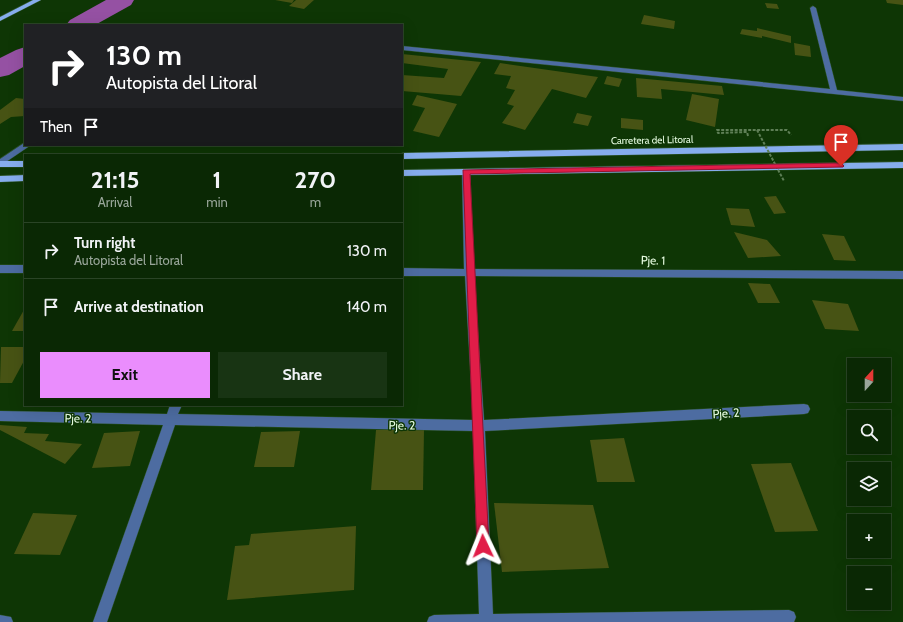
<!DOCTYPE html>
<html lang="en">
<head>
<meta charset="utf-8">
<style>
  :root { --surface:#0a2804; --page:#183413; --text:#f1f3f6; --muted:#99a69a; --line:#2a4426; --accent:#ea8dfd }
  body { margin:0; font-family:Cabin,sans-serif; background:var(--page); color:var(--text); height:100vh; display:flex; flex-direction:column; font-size:15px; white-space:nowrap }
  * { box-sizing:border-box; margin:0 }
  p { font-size:13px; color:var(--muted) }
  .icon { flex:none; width:22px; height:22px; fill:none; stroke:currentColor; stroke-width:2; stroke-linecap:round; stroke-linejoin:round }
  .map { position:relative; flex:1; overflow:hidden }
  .sheet { position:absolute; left:24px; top:154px; width:379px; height:252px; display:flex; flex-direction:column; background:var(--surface); border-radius:0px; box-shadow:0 4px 16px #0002,0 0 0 1px var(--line) }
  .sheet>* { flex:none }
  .banner { position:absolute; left:24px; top:24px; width:379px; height:122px; border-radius:0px; box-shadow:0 4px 16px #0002,0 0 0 1px var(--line); background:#202124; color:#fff; overflow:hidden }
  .needle { width:26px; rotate:21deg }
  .fabs { position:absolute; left:847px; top:358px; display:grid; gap:8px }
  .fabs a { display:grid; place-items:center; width:44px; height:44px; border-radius:0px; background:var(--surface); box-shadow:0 4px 16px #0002,0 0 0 1px var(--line); font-size:20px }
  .pin { position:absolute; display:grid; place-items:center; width:34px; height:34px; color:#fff; margin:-41px -17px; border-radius:50% 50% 50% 0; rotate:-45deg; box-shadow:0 0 4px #0007 }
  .pin .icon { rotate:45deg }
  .me { position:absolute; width:44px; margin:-22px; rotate:358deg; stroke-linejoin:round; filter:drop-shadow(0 0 3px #0008) }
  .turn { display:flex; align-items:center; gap:14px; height:84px; padding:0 16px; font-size:18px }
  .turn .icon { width:52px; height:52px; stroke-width:2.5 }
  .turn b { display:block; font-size:28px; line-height:34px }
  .then { display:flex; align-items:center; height:38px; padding:0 16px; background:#0003; gap:8px; font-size:15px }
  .eta { display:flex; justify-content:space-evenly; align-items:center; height:68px; text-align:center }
  .eta b { font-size:24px; font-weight:700; line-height:28px }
  .button { display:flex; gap:8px; margin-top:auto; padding:8px 16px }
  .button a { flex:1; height:46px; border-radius:0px; background:var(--accent); color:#111; font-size:16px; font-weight:700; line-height:46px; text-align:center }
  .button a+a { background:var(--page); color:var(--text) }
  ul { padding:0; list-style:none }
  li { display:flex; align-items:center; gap:12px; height:56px; padding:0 16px; border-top:1px solid var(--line) }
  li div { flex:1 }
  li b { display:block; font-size:15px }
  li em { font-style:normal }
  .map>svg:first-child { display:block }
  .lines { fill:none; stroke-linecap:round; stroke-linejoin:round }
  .river { fill:#9551a3; fill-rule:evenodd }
  .building { fill:#475314 }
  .minor-casing { stroke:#2c5224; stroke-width:1 }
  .major-casing { stroke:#2c5224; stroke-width:1 }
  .path { stroke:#5e7f56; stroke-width:2; stroke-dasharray:3 1.5; stroke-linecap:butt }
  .minor { fill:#4d6ca1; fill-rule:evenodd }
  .major { fill:#86aded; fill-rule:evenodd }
  .path-bridge { stroke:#5e7f56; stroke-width:2; stroke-dasharray:3 1.5; stroke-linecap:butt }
  .route { fill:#e11d48; stroke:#92132f }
  .labels { text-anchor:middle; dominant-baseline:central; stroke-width:3; stroke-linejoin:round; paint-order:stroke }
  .far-street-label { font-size:10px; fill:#e5fbe0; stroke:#0e3605 }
  .street-label { font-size:12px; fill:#e5fbe0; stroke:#0e3605 }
</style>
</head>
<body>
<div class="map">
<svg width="903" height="622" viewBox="0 0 903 622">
  <rect width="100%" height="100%" fill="#0e3605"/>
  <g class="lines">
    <g class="river">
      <polygon points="106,0 134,0 131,5 95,25 66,25 70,20"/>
      <polygon points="25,47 25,66 9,75 0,77 0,58 16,50"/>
    </g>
  </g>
  <g class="building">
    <polygon points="275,0 294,0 292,3"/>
    <polygon points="296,0 314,0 304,9 289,6"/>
    <polygon points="886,0 903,0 903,5 887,3"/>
    <polygon points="765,3 777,4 779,9 767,8"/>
    <polygon points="644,15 675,21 674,29 641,24"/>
    <polygon points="757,28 791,36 791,43 762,36 762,38 740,34 742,29 757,31"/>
    <polygon points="794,43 810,46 811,57 795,55"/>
    <polygon points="402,54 481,62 461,96 402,91 402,75 444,78 448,69 402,63"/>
    <polygon points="500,63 598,77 586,98 552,89 525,130 502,123 514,106 507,104 515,90 506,88 511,76 494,74"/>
    <polygon points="607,76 622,79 619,87 604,84"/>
    <polygon points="636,78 722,86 724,95 661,89 662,99 637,97"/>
    <polygon points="692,94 719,99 715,127 686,120"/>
    <polygon points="417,95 457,104 439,137 413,131 425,108 412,105"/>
    <polygon points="16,98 25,99 25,116 11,117 0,124 0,110"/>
    <polygon points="577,113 592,116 588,126 573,123"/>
    <polygon points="621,118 643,120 643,130 621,128"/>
    <polygon points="776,196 786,213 774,214 764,197"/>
    <polygon points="726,208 749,209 755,227 731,225"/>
    <polygon points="734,232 767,240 781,256 748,258"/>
    <polygon points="822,234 844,236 856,261 834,260"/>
    <polygon points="748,283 770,284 780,303 758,303"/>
    <polygon points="812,300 848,304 859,331 825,329"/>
    <polygon points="25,308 25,331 12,331"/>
    <polygon points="1,347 25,347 25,359 12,383 0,383"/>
    <polygon points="0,425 27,427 24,433 49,434 45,441 82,444 65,464 0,430"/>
    <polygon points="376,430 424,430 423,490 371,490"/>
    <polygon points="140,431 130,466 92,468 104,433"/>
    <polygon points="300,431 294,467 254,467 261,432"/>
    <polygon points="624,438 635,482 597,482 590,440"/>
    <polygon points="791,463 818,531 775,532 751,464"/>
    <polygon points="494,503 593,505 609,568 502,572"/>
    <polygon points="33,513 77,515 60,555 14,554"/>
    <polygon points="356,526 354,590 227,600 235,546 249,545 251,534"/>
  </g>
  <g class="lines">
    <defs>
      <g id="minor">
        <polygon points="813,6 816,8 837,90 903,97 903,101 402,50 402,46 830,89 810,8"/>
        <polygon points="24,143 25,145 31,145 0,166 0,159"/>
        <polygon points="466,169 470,172 474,269 903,271 903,279 474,276 484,420 804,404 808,405 810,409 808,413 804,414 485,431 493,614 789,610 794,612 796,617 794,622 427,622 429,617 434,615 479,614 473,431 175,425 107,622 93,622 163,425 0,421 0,411 167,414 170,405 182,405 178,414 473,420 465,276 402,276 402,268 464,269 462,172"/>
        <rect x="0" y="265" width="25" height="8"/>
        <polygon points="0,615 11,617 13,622 0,622"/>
      </g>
      <g id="major">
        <polygon points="33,0 41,0 0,21 0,17"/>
        <polygon points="903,144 903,150 402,159 402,155 399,155 402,153"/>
        <rect x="0" y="161" width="25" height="6"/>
        <polygon points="903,162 903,168 402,176 402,170"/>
        <polygon points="25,175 25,181 0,182 0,176"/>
      </g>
    </defs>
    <use href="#minor" class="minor-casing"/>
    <use href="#major" class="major-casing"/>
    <polyline class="path" points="748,136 747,132 718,133 717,130 787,130 791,135"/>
    <use href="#minor" class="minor"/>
    <use href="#major" class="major"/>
    <polyline class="path-bridge" points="757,130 784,181"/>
  </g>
  <polygon class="route" points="841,163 844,166 843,167 470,174 489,546 487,551 483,552 479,551 477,546 463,170"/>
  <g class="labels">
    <g class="far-street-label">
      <text transform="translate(652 140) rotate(-1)">Carretera del Litoral</text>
    </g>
    <g class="street-label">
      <text transform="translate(653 260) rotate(1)">Pje. 1</text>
      <text transform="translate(726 413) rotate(-3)">Pje. 2</text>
      <text transform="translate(78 418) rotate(1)">Pje. 2</text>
      <text transform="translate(402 425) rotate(1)">Pje. 2</text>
    </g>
  </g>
</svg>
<div class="fabs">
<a><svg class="needle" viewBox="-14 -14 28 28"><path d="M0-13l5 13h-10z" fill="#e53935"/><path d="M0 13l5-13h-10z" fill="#99a69a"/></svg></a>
<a><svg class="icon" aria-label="search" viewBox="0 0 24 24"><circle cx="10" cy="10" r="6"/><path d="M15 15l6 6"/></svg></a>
<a><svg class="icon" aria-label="layers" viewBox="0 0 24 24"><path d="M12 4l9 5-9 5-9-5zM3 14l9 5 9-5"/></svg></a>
<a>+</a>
<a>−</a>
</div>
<div class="pin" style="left:841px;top:166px;background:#d93025"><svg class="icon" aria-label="arrive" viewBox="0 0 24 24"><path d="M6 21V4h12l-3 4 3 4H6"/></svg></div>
<svg class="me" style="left:483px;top:546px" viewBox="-20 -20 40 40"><path d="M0-17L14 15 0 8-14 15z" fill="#e11d48" stroke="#fff" stroke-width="4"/></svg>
<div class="banner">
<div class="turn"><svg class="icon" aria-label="right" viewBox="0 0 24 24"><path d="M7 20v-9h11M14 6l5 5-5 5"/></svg><div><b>130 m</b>Autopista del Litoral</div></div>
<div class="then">Then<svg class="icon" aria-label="arrive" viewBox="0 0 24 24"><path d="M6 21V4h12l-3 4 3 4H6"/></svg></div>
</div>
<section class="sheet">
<div class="eta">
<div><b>21:15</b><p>Arrival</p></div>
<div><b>1</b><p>min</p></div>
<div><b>270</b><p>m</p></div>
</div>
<ul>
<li><svg class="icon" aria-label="right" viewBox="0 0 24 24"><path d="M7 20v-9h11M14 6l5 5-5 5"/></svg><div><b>Turn right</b><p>Autopista del Litoral</p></div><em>130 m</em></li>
<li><svg class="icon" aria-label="arrive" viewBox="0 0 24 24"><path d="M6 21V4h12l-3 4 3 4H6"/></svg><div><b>Arrive at destination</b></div><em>140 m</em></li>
</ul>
<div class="button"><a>Exit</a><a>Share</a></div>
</section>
</div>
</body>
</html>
